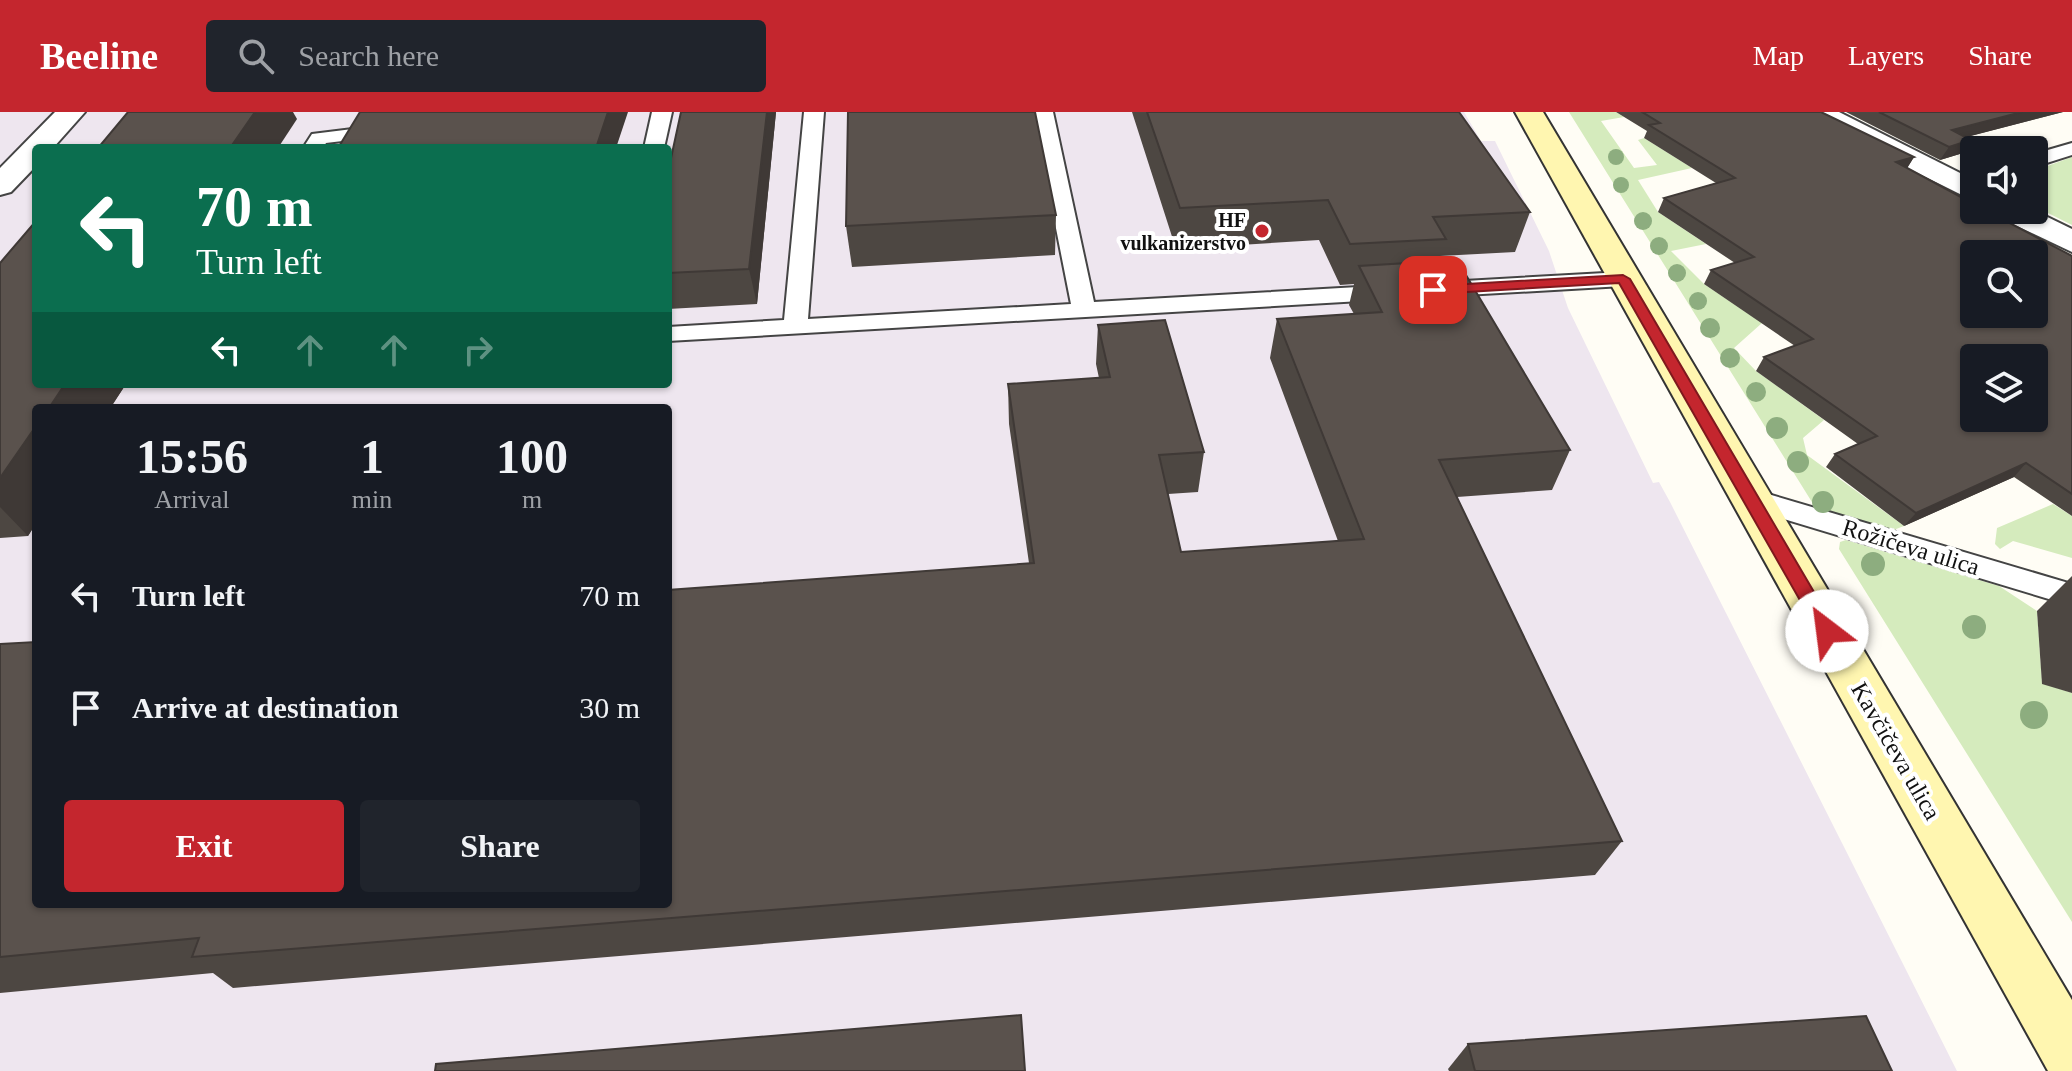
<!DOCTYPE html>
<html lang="en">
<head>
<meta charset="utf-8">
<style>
  :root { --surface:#171b24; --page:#20242c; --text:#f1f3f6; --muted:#9ea1a6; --accent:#c4262e }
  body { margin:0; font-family:Georgia,serif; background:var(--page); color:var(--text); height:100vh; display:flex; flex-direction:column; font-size:30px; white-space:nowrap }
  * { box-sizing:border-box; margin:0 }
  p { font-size:26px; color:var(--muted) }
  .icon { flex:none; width:44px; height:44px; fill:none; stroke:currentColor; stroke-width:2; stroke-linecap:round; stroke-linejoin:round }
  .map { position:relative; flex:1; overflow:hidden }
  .panel { position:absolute; left:32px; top:292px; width:640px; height:504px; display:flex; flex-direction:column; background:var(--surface); border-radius:8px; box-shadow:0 2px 6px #0004 }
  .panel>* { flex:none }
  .banner { position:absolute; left:32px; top:32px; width:640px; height:244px; border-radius:8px; box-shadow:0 2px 6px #0004; background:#0b6e4f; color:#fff; overflow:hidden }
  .tools { position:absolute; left:1960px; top:24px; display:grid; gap:16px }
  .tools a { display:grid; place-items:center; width:88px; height:88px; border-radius:8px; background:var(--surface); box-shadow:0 2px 6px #0004; font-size:40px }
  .pin { position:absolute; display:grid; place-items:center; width:68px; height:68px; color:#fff; margin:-34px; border-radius:16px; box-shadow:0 4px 12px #0006 }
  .me { position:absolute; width:88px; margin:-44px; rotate:330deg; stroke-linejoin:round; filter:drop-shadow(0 0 6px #0008) }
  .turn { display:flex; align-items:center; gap:28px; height:168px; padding:0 32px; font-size:36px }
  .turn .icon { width:104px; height:104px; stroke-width:2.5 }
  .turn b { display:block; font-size:56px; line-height:68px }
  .lanes { display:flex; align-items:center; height:76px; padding:0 32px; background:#0003; justify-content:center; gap:40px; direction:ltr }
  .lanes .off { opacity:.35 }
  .eta { display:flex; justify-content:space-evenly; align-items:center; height:136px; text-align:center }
  .eta b { font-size:48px; font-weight:700; line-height:56px }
  .primary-button { display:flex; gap:16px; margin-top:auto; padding:16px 32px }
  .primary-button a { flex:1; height:92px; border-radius:8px; background:var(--accent); color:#fff; font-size:32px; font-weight:700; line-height:92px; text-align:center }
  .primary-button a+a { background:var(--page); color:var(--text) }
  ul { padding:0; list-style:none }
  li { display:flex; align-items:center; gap:24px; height:112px; padding:0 32px }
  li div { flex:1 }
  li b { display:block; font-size:30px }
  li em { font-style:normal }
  header { display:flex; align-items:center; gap:48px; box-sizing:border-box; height:112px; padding:0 40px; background:var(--accent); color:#fff }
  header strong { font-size:38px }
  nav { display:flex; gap:44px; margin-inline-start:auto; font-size:28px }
  .search { width:560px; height:72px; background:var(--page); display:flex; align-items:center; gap:20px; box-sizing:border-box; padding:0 28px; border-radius:8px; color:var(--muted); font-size:30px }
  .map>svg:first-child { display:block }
  .industrial { fill:#eee6ef; fill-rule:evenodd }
  .green { fill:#d5ebbd }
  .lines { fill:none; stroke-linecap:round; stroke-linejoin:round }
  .lane-casing { stroke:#444; stroke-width:4 }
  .street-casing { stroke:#444; stroke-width:4 }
  .secondary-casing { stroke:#333; stroke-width:4 }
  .lane { fill:#fff; fill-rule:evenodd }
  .street { fill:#fff; fill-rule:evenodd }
  .secondary { fill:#fff6b0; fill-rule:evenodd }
  .tree { fill:#8dad7f }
  .wall { fill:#4d4742 }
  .shaded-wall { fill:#3f3936 }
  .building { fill:#5a524d; stroke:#3f3936; stroke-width:2; fill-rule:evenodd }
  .route { fill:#c4262e; stroke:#7f191e; stroke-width:2 }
  .poi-dot { fill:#c4262e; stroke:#fff; stroke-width:3 }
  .labels { text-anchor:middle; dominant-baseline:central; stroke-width:8; stroke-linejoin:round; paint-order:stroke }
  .far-poi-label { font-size:20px; font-weight:bold; fill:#111; stroke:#fff; text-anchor:end }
  .street-label { font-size:24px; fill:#111; stroke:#fff }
</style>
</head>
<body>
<header>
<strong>Beeline</strong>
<div class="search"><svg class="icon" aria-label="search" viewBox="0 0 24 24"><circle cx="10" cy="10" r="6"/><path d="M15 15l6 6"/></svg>Search here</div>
<nav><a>Map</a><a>Layers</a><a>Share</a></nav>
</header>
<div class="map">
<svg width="2072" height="959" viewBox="0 0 2072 959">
  <rect width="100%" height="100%" fill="#fffdf5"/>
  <path class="industrial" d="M0,0H1464L1481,29H1495L1549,139L1568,196L1653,371L1659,370L1670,390L1957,959H0ZM36,36H668V272H36ZM36,296H668V792H36Z"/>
  <g class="green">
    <polygon points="1569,0 1616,0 1624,5 1601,9 1634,56 1657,53 1638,28 1644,26 1692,56 1638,68 1658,100 1706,132 1671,139 1704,172 1762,211 1734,236 1756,259 1824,308 1803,326 1807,343 1904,414 1891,419 1815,395"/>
    <polygon points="2072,45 2072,113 2034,94 2034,59"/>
    <polygon points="2053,392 2072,404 2072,446 2013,429 2000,437 1995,432 1997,416"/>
    <polygon points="1846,428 1999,474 2037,499 2042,571 2072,581 2072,810 1839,437 1840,430"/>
  </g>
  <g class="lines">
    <defs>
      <g id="lane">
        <polygon points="652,0 672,0 664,36 644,36"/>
        <polygon points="804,0 824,0 808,207 1071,192 1033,0 1053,0 1094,190 1623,160 1634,167 1623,174 668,229 668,215 784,208"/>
        <polygon points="385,13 395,19 392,23 326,31 323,36 303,36 312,22"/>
        <polygon points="2072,31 2072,43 2034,55 2034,42"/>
        <polygon points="1751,377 2072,472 2072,494 1741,394 1737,387 1741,380"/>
      </g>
      <g id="street">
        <polygon points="55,0 85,0 53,36 36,36 36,54 11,80 0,83 0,56"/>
        <polygon points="1803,0 1839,0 1974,68 1974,89 1807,6"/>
        <polygon points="1993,98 2033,98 2072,117 2072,140 1998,105"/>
      </g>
      <polygon id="secondary" points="1515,0 1543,0 2072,888 2072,959 2048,959"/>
    </defs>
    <use href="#lane" class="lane-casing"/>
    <use href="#street" class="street-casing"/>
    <use href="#secondary" class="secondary-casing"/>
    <use href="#lane" class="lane"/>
    <use href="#street" class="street"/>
    <use href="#secondary" class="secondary"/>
  </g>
  <g class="tree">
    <circle cx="1616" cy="45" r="8"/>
    <circle cx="1621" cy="73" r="8"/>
    <circle cx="1643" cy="109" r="9"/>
    <circle cx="1659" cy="134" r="9"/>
    <circle cx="1677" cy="161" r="9"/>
    <circle cx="1698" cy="189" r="9"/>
    <circle cx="1710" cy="216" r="10"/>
    <circle cx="1730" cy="246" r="10"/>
    <circle cx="1756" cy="280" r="10"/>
    <circle cx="1777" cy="316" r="11"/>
    <circle cx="1798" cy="350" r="11"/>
    <circle cx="1823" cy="390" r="11"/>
    <circle cx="1873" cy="452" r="12"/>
    <circle cx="1974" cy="515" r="12"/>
    <circle cx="2034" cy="603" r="14"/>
  </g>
  <g class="wall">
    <polygon points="681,0 776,0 757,192 668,197 668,60"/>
    <polygon points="1132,0 1459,0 1530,100 1515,140 1440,144 1439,149 1570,338 1552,378 1457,385 1622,729 1595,763 233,876 213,861 0,881 0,532 36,792 1029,451 1009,312 1008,272 1099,266 1096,252 1098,213 1204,340 1198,380 1168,382 1181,440 1338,429 1270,246 1277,207 1354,202 1349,193 1354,172 1340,173 1319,128 1176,137"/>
    <polygon points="1616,0 1821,0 1914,45 1907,56 2072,144 2072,404 2014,365 1904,414 1826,355 1835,342 1858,332 1756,259 1764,245 1795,234 1704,172 1711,158 1735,151 1658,100 1664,86 1716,71 1644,26 1647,19"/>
    <polygon points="1846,0 2063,0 1966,25 1971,28 1963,41 1940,48"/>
    <polygon points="1056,103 1055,143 852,155 846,114"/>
    <polygon points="0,151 36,272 126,272 28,424 0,426"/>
    <polygon points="2072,464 2072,581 2042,572 2037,499"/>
    <polygon points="1468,932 1892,959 1449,959 1448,957"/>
  </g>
  <g class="shaded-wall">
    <polygon points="255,0 293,0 297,7 278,36 230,36"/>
    <polygon points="608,0 628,0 616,36 596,36"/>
    <polygon points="767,0 776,0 757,192 749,157"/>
    <polygon points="2022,0 2063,0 1944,31 1952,18"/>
    <polygon points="1971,28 1963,41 1940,48 1949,35"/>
    <polygon points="1914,45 1906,58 1896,50"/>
    <polygon points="65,272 126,272 110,296 49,296"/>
    <polygon points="36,314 36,411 28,424 0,395 0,366"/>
    <polygon points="2026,351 2014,365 1904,414 1916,401"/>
  </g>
  <g class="building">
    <polygon points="128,0 255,0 230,36 98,36"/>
    <polygon points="360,0 608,0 596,36 338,36"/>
    <polygon points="681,0 767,0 749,157 668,161 668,60"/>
    <polygon points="848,0 1035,0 1056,103 846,114"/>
    <polygon points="1147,0 1459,0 1530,100 1433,105 1446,127 1350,132 1328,88 1180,96"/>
    <path d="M1642,0H1821L1914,45L1896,50L1974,92V98H1985L2072,144V382L2026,351L1916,401L1835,342L1877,324L1764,245L1813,227L1711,158L1754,145L1664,86L1735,66L1649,13L1660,11ZM1974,142H2034V202H1974ZM1974,246H2034V306H1974Z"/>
    <polygon points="1879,0 2022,0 1952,18 1971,28 1949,35"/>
    <polygon points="36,109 36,272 65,272 49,296 36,296 36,314 0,366 0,151"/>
    <polygon points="1457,148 1570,338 1439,348 1622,729 192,845 199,826 0,845 0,532 36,530 36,792 668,792 668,478 1034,451 1008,272 1110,265 1098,213 1165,208 1204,340 1159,343 1181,440 1364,427 1277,207 1382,200 1359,154"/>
    <polygon points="1021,903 1025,959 435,959 436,952"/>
    <polygon points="1866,904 1892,959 1475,959 1468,932"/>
  </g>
  <polygon class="route" points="1623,163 1630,167 1834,514 1834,525 1821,525 1619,171 1433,182 1426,178 1433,174"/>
  <circle class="poi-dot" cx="1262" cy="119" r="8"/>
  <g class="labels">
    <g class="far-poi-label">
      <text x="1246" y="108">HF<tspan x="1246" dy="23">vulkanizerstvo</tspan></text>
    </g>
    <g class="street-label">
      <text transform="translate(1911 435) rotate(17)">Rožičeva ulica</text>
      <text transform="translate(1896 639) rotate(60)">Kavčičeva ulica</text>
    </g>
  </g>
</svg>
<div class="tools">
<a><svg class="icon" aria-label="sound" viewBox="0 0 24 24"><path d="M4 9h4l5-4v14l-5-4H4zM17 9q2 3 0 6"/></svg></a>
<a><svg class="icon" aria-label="search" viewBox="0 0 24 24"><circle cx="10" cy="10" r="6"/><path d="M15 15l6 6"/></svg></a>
<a><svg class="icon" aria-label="layers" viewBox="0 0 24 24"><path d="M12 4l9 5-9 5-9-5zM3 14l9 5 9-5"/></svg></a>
</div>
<div class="pin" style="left:1433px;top:178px;background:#d93025"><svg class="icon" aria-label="arrive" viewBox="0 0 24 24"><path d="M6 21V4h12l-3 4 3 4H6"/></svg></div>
<svg class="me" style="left:1827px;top:519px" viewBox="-20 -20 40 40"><circle r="19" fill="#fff"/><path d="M0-13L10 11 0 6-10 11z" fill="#c4262e"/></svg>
<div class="banner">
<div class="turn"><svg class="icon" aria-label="left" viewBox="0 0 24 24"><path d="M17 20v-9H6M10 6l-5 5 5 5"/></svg><div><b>70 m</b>Turn left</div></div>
<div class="lanes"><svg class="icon" aria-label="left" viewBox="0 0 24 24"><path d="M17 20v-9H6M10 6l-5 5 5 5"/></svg><svg class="icon off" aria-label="ahead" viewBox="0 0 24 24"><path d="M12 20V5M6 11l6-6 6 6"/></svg><svg class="icon off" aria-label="ahead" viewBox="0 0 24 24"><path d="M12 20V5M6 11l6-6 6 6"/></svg><svg class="icon off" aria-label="right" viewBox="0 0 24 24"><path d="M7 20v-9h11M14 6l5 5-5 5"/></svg></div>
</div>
<section class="panel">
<div class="eta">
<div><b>15:56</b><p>Arrival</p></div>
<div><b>1</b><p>min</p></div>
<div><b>100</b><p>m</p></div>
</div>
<ul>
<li><svg class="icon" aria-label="left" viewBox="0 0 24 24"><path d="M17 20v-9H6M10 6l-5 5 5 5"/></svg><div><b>Turn left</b></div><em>70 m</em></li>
<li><svg class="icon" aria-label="arrive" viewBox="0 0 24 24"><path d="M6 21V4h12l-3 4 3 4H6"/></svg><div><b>Arrive at destination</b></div><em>30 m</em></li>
</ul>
<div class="primary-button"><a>Exit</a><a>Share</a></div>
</section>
</div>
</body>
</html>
